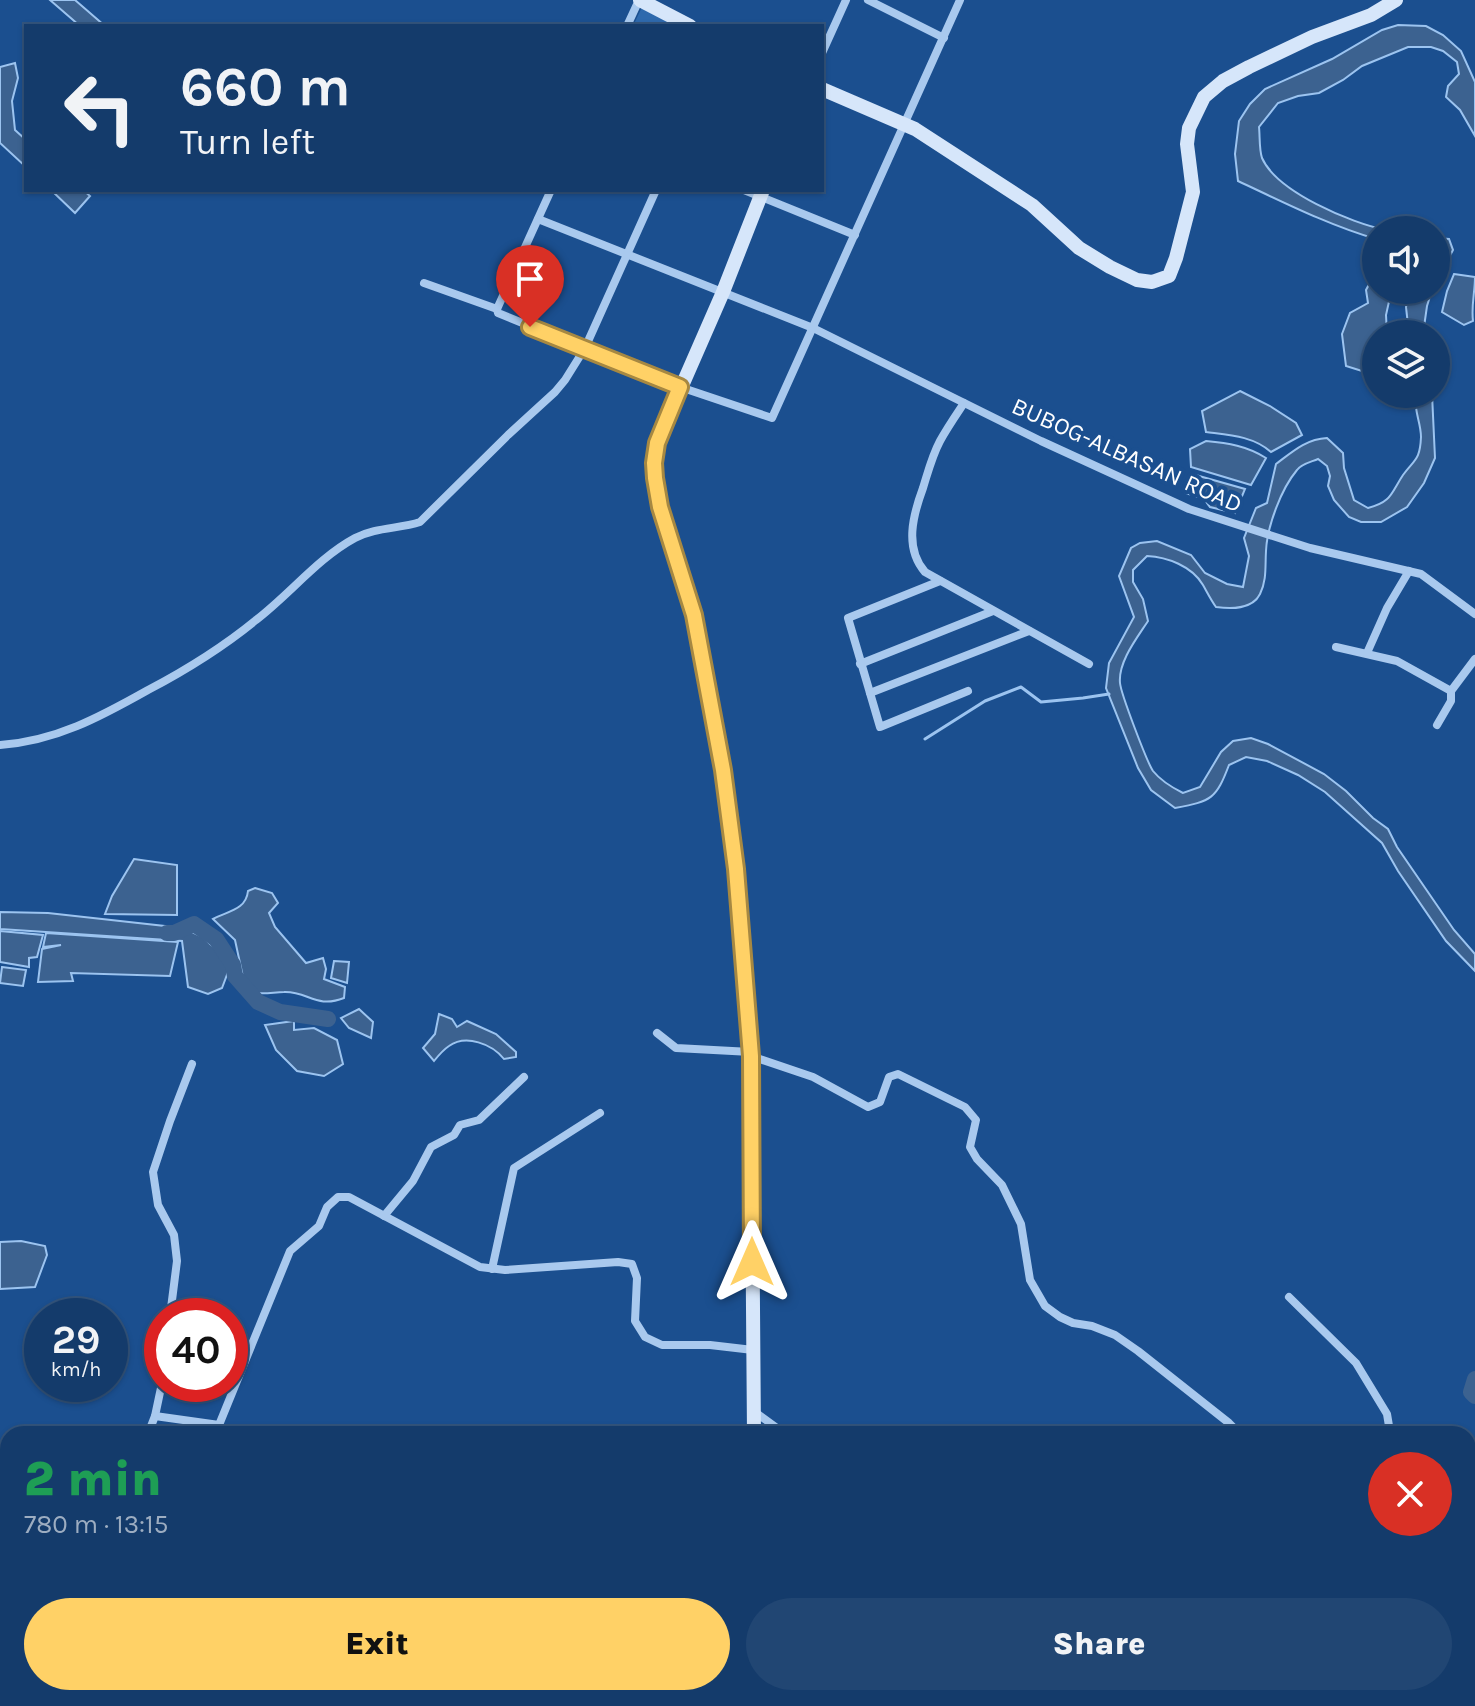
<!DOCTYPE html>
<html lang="en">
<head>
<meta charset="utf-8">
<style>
  :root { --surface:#143b6b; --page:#214673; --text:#f1f3f6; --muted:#9dadc1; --line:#33557e; --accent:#ffd166 }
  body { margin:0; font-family:Karla,sans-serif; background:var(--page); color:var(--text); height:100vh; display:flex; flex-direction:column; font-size:30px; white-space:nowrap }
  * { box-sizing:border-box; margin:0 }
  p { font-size:26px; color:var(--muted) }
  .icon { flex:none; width:44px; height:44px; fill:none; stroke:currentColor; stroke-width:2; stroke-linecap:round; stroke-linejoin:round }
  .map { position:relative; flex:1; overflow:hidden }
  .panel { position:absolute; left:0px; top:1426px; width:1476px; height:280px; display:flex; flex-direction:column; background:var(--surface); border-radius:24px 24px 0 0; box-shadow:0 2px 6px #0004,0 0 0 2px var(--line) }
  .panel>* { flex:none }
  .top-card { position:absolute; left:24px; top:24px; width:800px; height:168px; border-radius:0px; box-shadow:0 2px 6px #0004,0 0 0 2px var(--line); background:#143b6b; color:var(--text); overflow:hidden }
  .fabs { position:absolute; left:1362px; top:216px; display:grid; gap:16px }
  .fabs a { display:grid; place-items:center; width:88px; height:88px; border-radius:50%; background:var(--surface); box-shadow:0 2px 6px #0004,0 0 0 2px var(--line); font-size:40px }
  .speed { position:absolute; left:24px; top:1298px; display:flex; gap:16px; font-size:40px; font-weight:700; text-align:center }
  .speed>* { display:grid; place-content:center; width:104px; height:104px; border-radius:50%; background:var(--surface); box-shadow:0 2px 6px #0004,0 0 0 2px var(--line); line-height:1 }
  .speed small { font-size:20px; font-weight:400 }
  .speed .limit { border:12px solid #d22; background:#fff; color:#111 }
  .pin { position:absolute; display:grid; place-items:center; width:68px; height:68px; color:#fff; margin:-82px -34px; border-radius:50% 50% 50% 0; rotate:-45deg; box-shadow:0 0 8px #0007 }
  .pin .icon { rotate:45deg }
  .me { position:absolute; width:88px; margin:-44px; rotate:0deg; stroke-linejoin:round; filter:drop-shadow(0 0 6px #0008) }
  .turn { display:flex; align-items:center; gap:28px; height:168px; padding:0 24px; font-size:36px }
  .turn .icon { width:104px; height:104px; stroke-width:2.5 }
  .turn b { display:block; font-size:56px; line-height:68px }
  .round { display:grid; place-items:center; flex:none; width:84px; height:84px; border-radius:42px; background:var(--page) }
  .overview { display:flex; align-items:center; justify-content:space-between; height:136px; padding:0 24px }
  h1 { font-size:48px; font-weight:800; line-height:60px; color:#1e9e55 }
  .button { display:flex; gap:16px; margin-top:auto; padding:16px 24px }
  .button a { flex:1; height:92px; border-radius:48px; background:var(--accent); color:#111; font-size:32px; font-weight:800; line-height:92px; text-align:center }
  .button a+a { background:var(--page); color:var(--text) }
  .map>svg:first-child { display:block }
  .green { fill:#2e69ad }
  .water { fill:#3c6290; stroke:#9cc4f0; stroke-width:2 }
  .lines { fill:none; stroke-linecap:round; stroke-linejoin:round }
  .stream { stroke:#9cc4f0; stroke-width:3 }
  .river { stroke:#3c6290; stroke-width:16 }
  .street { stroke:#a9c9ee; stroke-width:8 }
  .secondary { stroke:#d6e6fa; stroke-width:14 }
  .route-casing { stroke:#a68842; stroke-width:20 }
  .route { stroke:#ffd166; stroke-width:14 }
  .labels { text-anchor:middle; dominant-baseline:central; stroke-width:8; stroke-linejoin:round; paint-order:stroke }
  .street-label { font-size:24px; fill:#fff; stroke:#1b4f8f }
</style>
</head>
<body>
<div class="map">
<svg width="1475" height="1706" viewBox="0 0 1475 1706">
  <rect width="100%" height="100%" fill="#1b4f8f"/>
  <g class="green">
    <polygon points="642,7 678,26 633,26"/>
    <polygon points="544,1698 634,1698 628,1706 538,1706"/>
  </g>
  <g class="water">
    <polygon points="50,0 75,0 105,26 80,26"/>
    <path d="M1398,25L1426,26L1443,35L1461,51L1475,82V136L1460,110L1446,97L1448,86L1459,74L1457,62L1443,51L1431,47H1408L1362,66L1343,80L1319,93L1298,96L1278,103L1259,127C1260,136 1259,149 1262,158C1277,192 1351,223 1386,230H1376V239C1328,225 1283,202 1238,181L1235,154L1239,121L1250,104L1265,89L1332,59L1382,30Z"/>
    <polygon points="15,63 18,78 12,101 15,130 26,140 26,167 0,143 0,67"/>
    <polygon points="51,190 83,190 90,196 75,213"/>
    <polygon points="1436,238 1449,239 1453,250 1436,282"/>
    <path d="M1454,274L1475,277C1475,292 1471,306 1473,321L1464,325L1442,312L1447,291Z"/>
    <polygon points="1373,277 1376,280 1376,290 1384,290 1390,297 1386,315 1387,334 1376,334 1376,373 1362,371 1346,366 1342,334 1350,313 1368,303 1366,290"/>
    <polygon points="1410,290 1432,290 1427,306 1423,334 1409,334 1406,307"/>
    <path d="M1240,391L1270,406L1296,423L1302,435L1271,452C1253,436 1229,435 1206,432L1202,411Z"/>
    <path d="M1416,394H1432L1435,458L1424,483L1407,507L1381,522H1361L1349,517L1334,500L1328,486L1330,476L1327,466L1318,459C1311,462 1301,464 1297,470C1281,489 1267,527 1266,551C1265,566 1267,580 1260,594C1252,610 1231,609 1216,607C1211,600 1207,592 1203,585C1192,566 1167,557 1147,556L1133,570V582L1143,599L1148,621C1137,638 1118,662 1120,683C1121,694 1147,762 1153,771C1161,781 1173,788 1183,793L1200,787L1221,752L1233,741L1251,738L1268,744L1324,774L1346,791L1373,818L1388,829L1397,847L1454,930L1475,954V971L1446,941L1398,871L1382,843L1325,792L1298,775L1267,761L1246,757L1229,765C1216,799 1212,801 1175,808L1151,790L1138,768L1106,688L1109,663L1134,617L1119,576L1131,548L1140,543L1157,541L1191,555L1205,573L1227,584L1243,587L1249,556L1244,538L1256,508L1267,503L1276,464C1292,452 1306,439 1327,438L1343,453L1344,468L1354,500L1368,508C1392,502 1391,493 1403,475C1415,459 1420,460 1421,437C1421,422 1413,409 1416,394Z"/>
    <path d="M1206,441C1228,443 1247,446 1266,458L1251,485L1191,467L1190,449Z"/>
    <polygon points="1192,474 1245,489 1235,513 1210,507 1204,499 1186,493"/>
    <polygon points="134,859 177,865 177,915 105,914 112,896"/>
    <path d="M255,888L272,893L278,903L269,913L275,927L306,963L323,958L326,969L324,979L345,987L344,998C316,1009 308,991 284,992C275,992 267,994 257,993L243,977L235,940L213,919C228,911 246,910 248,891Z"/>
    <polygon points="0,912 48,913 183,928 203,937 231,964 222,988 208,994 188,987 182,941 0,929"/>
    <polygon points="0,931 43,935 37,957 29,958 29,967 0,962"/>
    <polygon points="46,933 178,942 170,976 71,973 73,981 38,982 42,949 61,945 43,947"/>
    <polygon points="334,961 349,962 347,983 331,978"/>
    <polygon points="2,967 26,970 23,986 0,983"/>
    <polygon points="359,1009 373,1022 371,1038 349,1028 341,1018"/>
    <path d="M439,1014L452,1019L457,1027L467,1021L496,1034L516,1052V1057L504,1059C492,1044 466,1034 449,1046C443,1050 438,1056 434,1061L423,1048L435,1034Z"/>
    <polygon points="294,1021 294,1030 314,1028 337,1040 343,1064 324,1076 297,1071 276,1050 265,1025"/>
    <polygon points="21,1241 45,1246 47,1255 35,1287 0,1289 0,1242"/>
  </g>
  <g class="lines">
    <polyline class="stream" points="925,739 985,701 1021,687 1041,702 1083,698 1109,694"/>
    <g class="river">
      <polyline points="167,933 174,933 194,924 216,939 233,965 235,976 258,1002 280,1012 328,1019"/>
      <polyline points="1475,1379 1471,1392 1475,1396"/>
    </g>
    <g class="street">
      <polyline points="868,0 944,38"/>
      <polyline points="627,26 639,0"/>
      <polyline points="822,53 846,0"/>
      <polyline points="551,190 497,309 498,313 680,387 772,418 960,0"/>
      <polyline points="744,190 855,235"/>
      <polyline points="538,219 813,328 1041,441 1189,509 1310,548 1421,574 1475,614"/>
      <polyline points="424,283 497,309"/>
      <path d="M964,403C956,415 947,428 940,441C932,456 928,472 923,488C913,515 904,548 925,572L1089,664"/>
      <polyline points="940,581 848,618 880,727 968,691"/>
      <polyline points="1336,647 1397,661 1451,691 1451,701 1437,725"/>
      <polyline points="1367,653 1387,608 1409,571"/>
      <polyline points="860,664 993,611"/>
      <polyline points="1451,691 1475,659"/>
      <polyline points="870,693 1029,631"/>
      <path d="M0,745C56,741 100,717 148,690C186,670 223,647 256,620C290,594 318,558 355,538C376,527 399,529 420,522L508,435L555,392L565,380L585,348L656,190"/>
      <polyline points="657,1033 676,1048 751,1052"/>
      <polyline points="751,1056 813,1077 868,1107 880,1102 889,1077 898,1074 965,1107 976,1120 970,1147 977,1159 1002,1185 1021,1224 1030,1280 1045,1306 1060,1317 1073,1323 1092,1326 1115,1335 1138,1351 1229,1423 1240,1434"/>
      <polyline points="384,1216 413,1181 431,1147 454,1135 460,1125 479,1120 524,1077"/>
      <polyline points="492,1269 514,1168 600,1113"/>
      <polyline points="1289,1297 1356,1363 1387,1414 1389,1426 1382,1434"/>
      <polyline points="170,1316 177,1261 174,1235 158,1205 153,1172 170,1121 192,1064"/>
      <polyline points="755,1412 785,1434"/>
      <polyline points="155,1416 162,1383"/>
      <polyline points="219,1425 290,1251 319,1226 327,1207 338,1197 349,1197 480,1267 505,1270 618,1262 632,1264 637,1278 635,1321 645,1337 662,1345 710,1345 753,1350"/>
      <polyline points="148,1434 155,1416 219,1425 227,1434"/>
      <polyline points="0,1598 8,1591"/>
      <polyline points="1468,1697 1475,1693"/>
      <polyline points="501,1698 510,1706"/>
      <polyline points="1385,1698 1388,1706"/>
      <polyline points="1454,1706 1467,1698"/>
    </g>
    <g class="secondary">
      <polyline points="640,0 690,26"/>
      <polyline points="822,89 915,129 1032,205 1079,248 1110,267 1137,280 1152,282 1169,276 1176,258 1193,192 1187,144 1189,128 1204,97 1223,81 1249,67 1312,37 1371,15 1396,0"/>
      <path d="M754,1434L751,1056L736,869L723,770L694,615L660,507C654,485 653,465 657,443L723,292L763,190"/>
      <polyline points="753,1698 753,1706"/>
    </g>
  </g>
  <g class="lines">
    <defs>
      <polyline id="route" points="530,327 680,387 657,443 654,463 655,478 660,507 694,615 723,770 736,869 751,1056 752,1262"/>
    </defs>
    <use href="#route" class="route-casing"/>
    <use href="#route" class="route"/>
  </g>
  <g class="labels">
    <g class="street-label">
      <text transform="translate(1127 455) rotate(24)">BUBOG-ALBASAN ROAD</text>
    </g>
  </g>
</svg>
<div class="fabs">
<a><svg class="icon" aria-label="sound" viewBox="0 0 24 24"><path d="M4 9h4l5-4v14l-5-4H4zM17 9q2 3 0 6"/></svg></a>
<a><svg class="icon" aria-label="layers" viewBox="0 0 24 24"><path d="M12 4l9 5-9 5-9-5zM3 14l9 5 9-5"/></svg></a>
</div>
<div class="speed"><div>29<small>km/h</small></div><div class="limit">40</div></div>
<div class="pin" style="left:530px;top:327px;background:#d93025"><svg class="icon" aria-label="arrive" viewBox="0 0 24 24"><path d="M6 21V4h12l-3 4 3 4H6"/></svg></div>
<svg class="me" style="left:752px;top:1262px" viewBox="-20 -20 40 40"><path d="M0-17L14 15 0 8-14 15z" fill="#ffd166" stroke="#fff" stroke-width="4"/></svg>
<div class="top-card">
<div class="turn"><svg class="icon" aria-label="left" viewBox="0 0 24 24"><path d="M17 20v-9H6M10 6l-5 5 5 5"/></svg><div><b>660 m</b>Turn left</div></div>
</div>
<section class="panel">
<div class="overview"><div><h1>2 min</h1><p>780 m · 13:15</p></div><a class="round" style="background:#d93025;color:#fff"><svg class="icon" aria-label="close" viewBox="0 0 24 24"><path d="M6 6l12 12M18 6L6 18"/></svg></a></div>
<div class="button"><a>Exit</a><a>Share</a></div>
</section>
</div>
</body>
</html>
